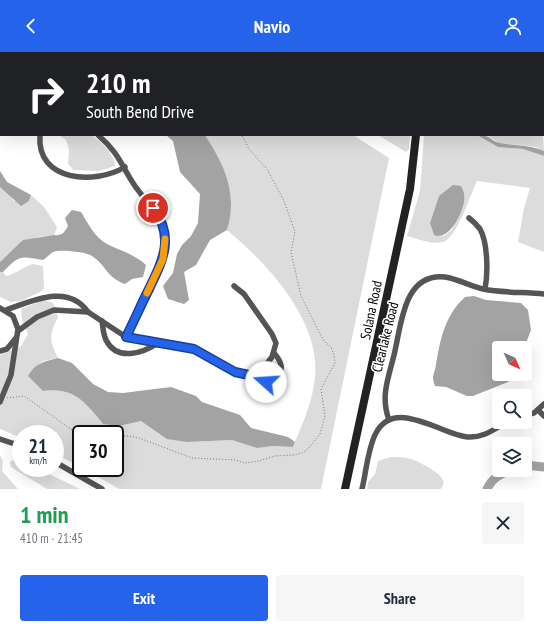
<!DOCTYPE html>
<html lang="en">
<head>
<meta charset="utf-8">
<style>
  :root { --surface:#fff; --page:#f6f6f7; --text:#1f2937; --muted:#747a83; --accent:#2563eb }
  body { margin:0; font-family:"PT Sans Narrow",sans-serif; background:var(--page); color:var(--text); height:100vh; display:flex; flex-direction:column; font-size:15px; white-space:nowrap }
  * { box-sizing:border-box; margin:0 }
  p { font-size:13px; color:var(--muted) }
  .icon { flex:none; width:22px; height:22px; fill:none; stroke:currentColor; stroke-width:2; stroke-linecap:round; stroke-linejoin:round }
  .map { position:relative; height:437px; overflow:hidden }
  .sheet { display:flex; flex-direction:column; background:var(--surface); flex:1 }
  .sheet>* { flex:none }
  .guide { position:absolute; left:0px; top:0px; width:544px; height:84px; box-shadow:0 4px 16px #0002; background:#202124; color:#fff; overflow:hidden }
  .needle { width:26px; rotate:135deg }
  .controls { position:absolute; left:492px; top:289px; display:grid; gap:8px }
  .controls a { display:grid; place-items:center; width:40px; height:40px; border-radius:4px; background:var(--surface); box-shadow:0 4px 16px #0002; font-size:20px }
  .speed { position:absolute; left:12px; top:373px; display:flex; gap:8px; font-size:20px; font-weight:700; text-align:center }
  .speed>* { display:grid; place-content:center; width:52px; height:52px; border-radius:50%; background:var(--surface); box-shadow:0 4px 16px #0002; line-height:1 }
  .speed small { font-size:10px; font-weight:400 }
  .speed .limit { border:2px solid #111; border-radius:6px; background:#fff; color:#111 }
  .pin { position:absolute; display:grid; place-items:center; width:34px; height:34px; color:#fff; margin:-17px; border:2px solid #fff; border-radius:50%; box-shadow:0 1px 4px #0007 }
  .me { position:absolute; width:44px; margin:-22px; rotate:289deg; stroke-linejoin:round; filter:drop-shadow(0 0 3px #0008) }
  .turn { display:flex; align-items:center; gap:14px; height:84px; padding:0 20px; font-size:18px }
  .turn .icon { width:52px; height:52px; stroke-width:2.5 }
  .turn b { display:block; font-size:28px; line-height:34px }
  .round { display:grid; place-items:center; flex:none; width:42px; height:42px; border-radius:4px; background:var(--page) }
  .head { display:flex; align-items:center; justify-content:space-between; height:68px; padding:0 20px }
  h1 { font-size:24px; font-weight:600; line-height:30px; color:#1e9e55 }
  .cta { display:flex; gap:8px; margin-top:auto; padding:8px 20px }
  .cta a { flex:1; height:46px; border-radius:4px; background:var(--accent); color:#fff; font-size:16px; font-weight:600; line-height:46px; text-align:center }
  .cta a+a { background:var(--page); color:var(--text) }
  header { display:flex; justify-content:space-between; align-items:center; height:52px; padding:0 20px; background:var(--accent); color:#fff; font-size:18px; font-weight:600 }
  .map>svg:first-child { display:block }
  .green { fill:#dcdcdc; fill-rule:evenodd }
  .water { fill:#a3a3a3 }
  .lines { fill:none; stroke-linecap:round; stroke-linejoin:round }
  .river { stroke:#a3a3a3; stroke-width:9 }
  .path { stroke:#777; stroke-width:1; stroke-dasharray:1 2; stroke-linecap:butt }
  .street { stroke:#555; stroke-width:5.5 }
  .secondary { stroke:#222; stroke-width:8 }
  .route-casing { stroke:#184099; stroke-width:10 }
  .route { stroke:#2563eb; stroke-width:7 }
  .slow { stroke:#f59e0b; stroke-width:7 }
  .labels { text-anchor:middle; dominant-baseline:central; stroke-width:3; stroke-linejoin:round; paint-order:stroke }
  .street-label { font-size:14px; fill:#000; stroke:#fff }
</style>
</head>
<body>
<header><svg class="icon" aria-label="back" viewBox="0 0 24 24"><path d="M15 5l-7 7 7 7"/></svg>Navio<svg class="icon" aria-label="person" viewBox="0 0 24 24"><circle cx="12" cy="8" r="4"/><path d="M4 21q1-7 8-7t8 7"/></svg></header>
<div class="map">
<svg width="544" height="437" viewBox="0 0 544 437">
  <rect width="100%" height="100%" fill="#fff"/>
  <g class="green">
    <path d="M59,83C66,83 84,81 90,83C100,87 115,103 115,114L99,119L74,118L68,112L69,98L66,88Z"/>
    <path d="M205,83H353L389,106L321,437H119L83,416H115V382H81V415L55,402V382H21V386L0,377V303L21,294L28,282L22,267L21,257L44,248L53,251L58,265C49,283 49,288 58,306L43,309L28,324L43,339C74,335 85,350 103,372L119,374L141,369L187,390L232,388L257,396L273,394L293,395C301,375 311,354 314,332C325,273 269,213 227,178C238,140 224,115 205,83Z"/>
    <polygon points="378,83 410,83 409,97 406,100"/>
    <path d="M424,83H477L498,95L523,97L544,104V200L518,190L524,156L530,136L477,129C470,143 457,186 443,190C432,193 418,187 407,184L420,139ZM439,144L464,150L452,178L444,184L430,171Z"/>
    <polygon points="487,83 543,83 544,99 536,95 499,91"/>
    <polygon points="0,135 7,139 14,149 29,149 31,143 44,155 57,175 54,183 37,185 7,203 0,210"/>
    <path d="M33,212L43,214L44,236L42,239L21,249L11,250L0,245V220H3L6,224C16,222 23,215 33,212Z"/>
    <polygon points="0,403 3,409 2,419 18,437 0,437"/>
    <path d="M391,405C411,405 414,407 431,417C437,421 440,422 444,430L441,437H367L368,430L375,422L378,409Z"/>
    <polygon points="13,408 21,411 21,416 41,418 80,437 47,437 11,415 10,410"/>
  </g>
  <g class="water">
    <path d="M166,83H205C225,114 238,142 227,178L210,188L196,213L184,220L189,248L184,252L168,247L163,234L173,221L177,202L182,193L191,184L198,171L200,142L180,120L173,89Z"/>
    <path d="M477,83C492,83 490,89 500,91C515,94 530,93 544,99V104L523,97L498,95Z"/>
    <polygon points="0,119 7,130 31,143 29,149 21,154 0,135"/>
    <path d="M453,133L461,134C464,139 465,144 464,150C462,162 449,189 434,183L430,171L439,144Z"/>
    <path d="M72,158L81,160C88,171 94,185 107,192C121,199 134,202 146,213L143,225L132,227L125,232C106,225 107,214 92,204C87,200 59,197 53,200C50,202 46,206 43,208C19,204 20,203 3,220H0V210L23,188L54,183C62,184 64,181 68,174L65,166Z"/>
    <path d="M474,244L486,248L521,251L528,258L531,278L524,296H499V322H513L508,330L473,344H467L446,335L435,334C431,324 434,324 436,313C440,288 445,263 465,245Z"/>
    <path d="M58,306L72,311L93,332L108,340L123,341L171,335L196,344L202,350L240,363L251,376L288,385L295,390L293,395L273,394L257,396L232,388L187,390L167,387L141,369L119,374L103,372C85,350 74,335 43,339L28,324C34,312 45,309 58,306Z"/>
  </g>
  <g class="lines">
    <g class="river">
      <polyline points="525,413 544,415"/>
      <path d="M487,437C492,426 500,422 511,418"/>
    </g>
    <g class="path">
      <polyline points="190,0 191,1"/>
      <polyline points="7,346 24,344 72,378 81,382"/>
      <polyline points="115,385 128,384 139,386 192,406 236,408 244,411 259,409 275,404 294,403 302,401 308,397 320,382 325,364 321,337 335,311 334,303 331,295 324,289 319,280 301,244 291,200 295,180 284,149 267,117 249,97 242,83"/>
    </g>
    <g class="street">
      <path d="M40,83C36,130 95,133 125,115"/>
      <path d="M98,83C119,101 121,113 135,134C143,146 155,156 161,169C175,202 141,254 126,285"/>
      <path d="M469,166C473,169 477,173 480,177C488,191 488,222 485,237"/>
      <polyline points="0,256 13,264 18,277 11,323 0,350"/>
      <path d="M6,258C32,249 68,231 88,260L54,258L37,265L18,279"/>
      <polyline points="88,260 126,285 195,297 235,320 253,323 261,319 272,305 276,291 272,282 244,242 234,234"/>
      <path d="M102,269C103,275 103,282 106,288C117,310 143,301 158,291"/>
      <polyline points="0,299 7,297 16,286"/>
      <path d="M253,323L267,330L278,325C284,316 281,309 274,301"/>
      <polyline points="538,358 544,364"/>
      <polyline points="525,364 534,361 544,352"/>
      <path d="M389,368C379,341 391,321 396,294C402,266 406,221 445,225C458,227 470,234 483,237C503,241 524,240 544,242"/>
      <polyline points="0,387 21,394"/>
      <polyline points="55,410 102,437"/>
      <path d="M362,437C366,421 368,395 376,381C395,345 442,383 468,385C484,386 494,377 507,370"/>
    </g>
    <g class="secondary">
      <polyline points="406,0 406,1"/>
      <polyline points="345,437 410,137 416,83"/>
    </g>
  </g>
  <g class="lines">
    <defs>
      <path id="route" d="M153,156C175,185 163,208 149,237C141,253 134,269 126,285L194,297L235,320L253,324L266,330"/>
    </defs>
    <use href="#route" class="route-casing"/>
    <use href="#route" class="route"/>
    <polyline class="slow" points="147,241 163,207 165,187"/>
  </g>
  <g class="labels">
    <g class="street-label">
      <text transform="translate(371 258) rotate(-78)">Solana Road</text>
      <text transform="translate(385 285) rotate(-76)">Clearlake Road</text>
    </g>
  </g>
</svg>
<div class="controls">
<a><svg class="needle" viewBox="-14 -14 28 28"><path d="M0-13l5 13h-10z" fill="#e53935"/><path d="M0 13l5-13h-10z" fill="#747a83"/></svg></a>
<a><svg class="icon" aria-label="search" viewBox="0 0 24 24"><circle cx="10" cy="10" r="6"/><path d="M15 15l6 6"/></svg></a>
<a><svg class="icon" aria-label="layers" viewBox="0 0 24 24"><path d="M12 4l9 5-9 5-9-5zM3 14l9 5 9-5"/></svg></a>
</div>
<div class="speed"><div>21<small>km/h</small></div><div class="limit">30</div></div>
<div class="pin" style="left:153px;top:156px;background:#d93025"><svg class="icon" aria-label="arrive" viewBox="0 0 24 24"><path d="M6 21V4h12l-3 4 3 4H6"/></svg></div>
<svg class="me" style="left:266px;top:330px" viewBox="-20 -20 40 40"><circle r="19" fill="#fff"/><path d="M0-13L10 11 0 6-10 11z" fill="#2563eb"/></svg>
<div class="guide">
<div class="turn"><svg class="icon" aria-label="right" viewBox="0 0 24 24"><path d="M7 20v-9h11M14 6l5 5-5 5"/></svg><div><b>210 m</b>South Bend Drive</div></div>
</div>
</div>
<section class="sheet">
<div class="head"><div><h1>1 min</h1><p>410 m · 21:45</p></div><a class="round"><svg class="icon" aria-label="close" viewBox="0 0 24 24"><path d="M6 6l12 12M18 6L6 18"/></svg></a></div>
<div class="cta"><a>Exit</a><a>Share</a></div>
</section>
</body>
</html>
